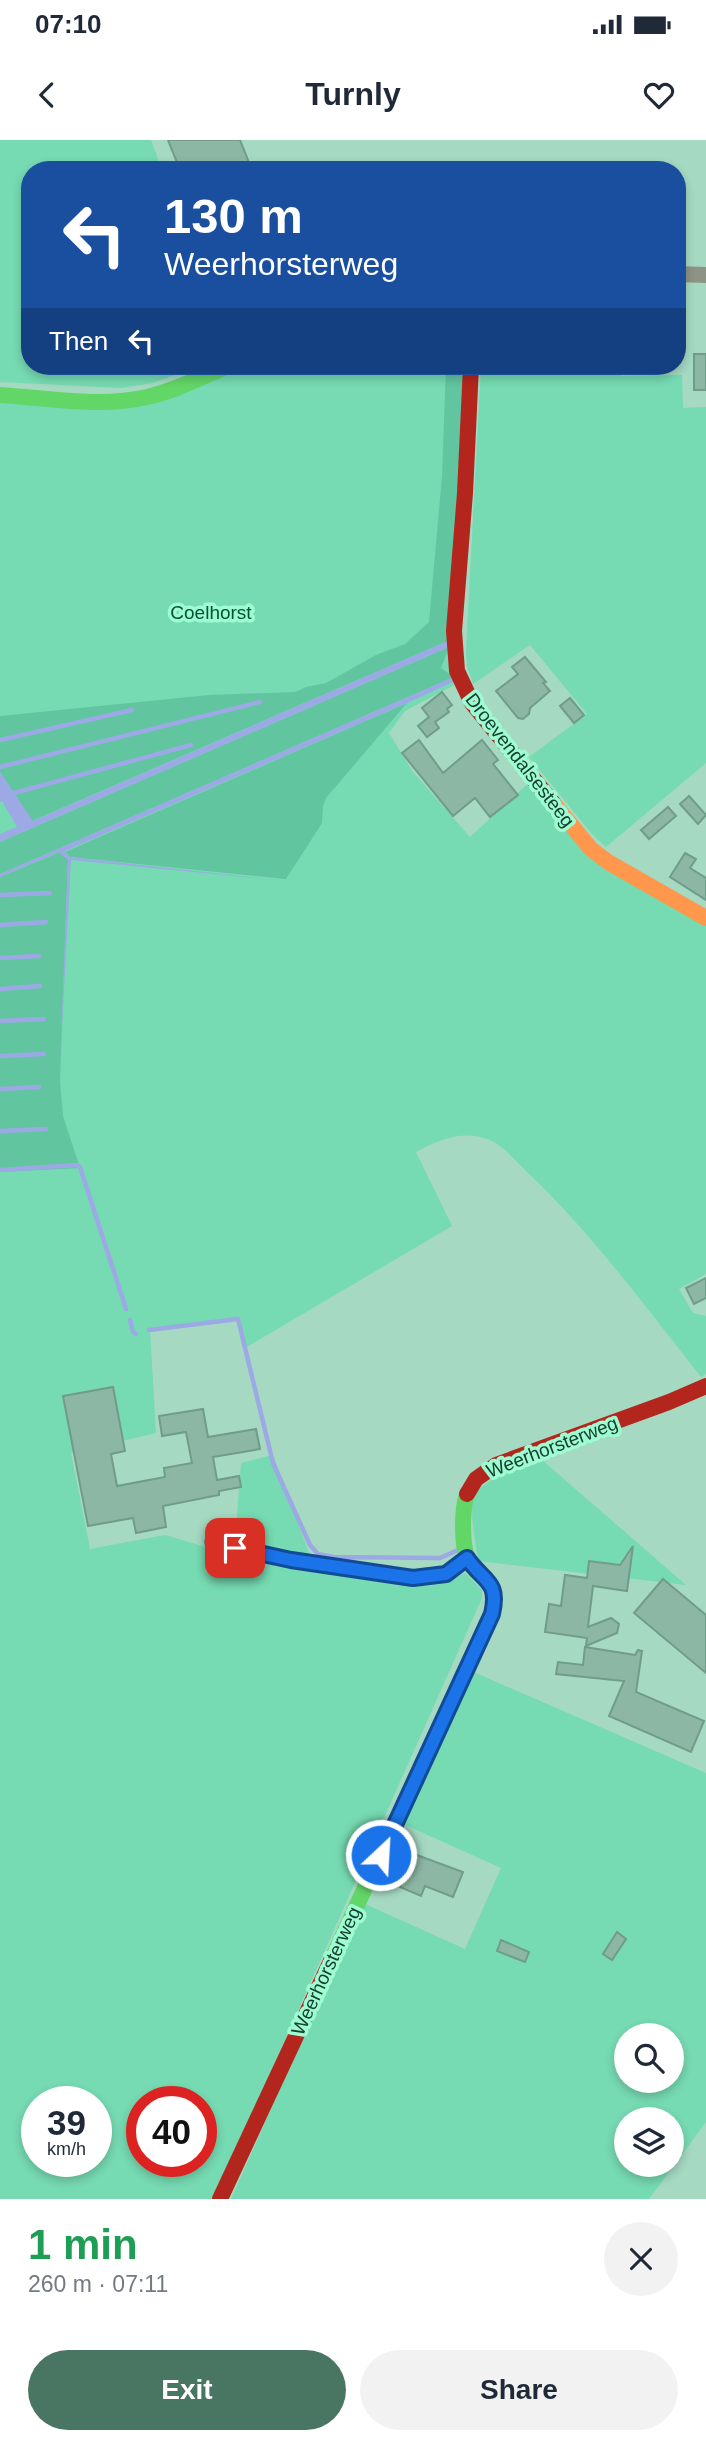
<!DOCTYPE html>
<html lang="en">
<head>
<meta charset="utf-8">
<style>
  :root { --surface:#fff; --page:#f2f2f3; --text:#1f2937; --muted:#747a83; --accent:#497663 }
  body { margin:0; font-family:Helvetica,sans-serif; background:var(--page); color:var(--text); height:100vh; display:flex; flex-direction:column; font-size:26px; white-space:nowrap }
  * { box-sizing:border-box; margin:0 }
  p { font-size:23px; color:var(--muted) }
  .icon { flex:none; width:38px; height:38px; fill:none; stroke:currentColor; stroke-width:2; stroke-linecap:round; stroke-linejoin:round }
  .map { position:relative; height:2059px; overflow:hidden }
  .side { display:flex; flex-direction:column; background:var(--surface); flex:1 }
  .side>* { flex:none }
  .top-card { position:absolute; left:21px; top:21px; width:665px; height:214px; border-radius:28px; box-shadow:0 4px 10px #0003; background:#1a4fa0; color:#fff; overflow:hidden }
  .buttons { position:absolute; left:614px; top:1883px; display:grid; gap:14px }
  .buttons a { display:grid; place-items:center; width:70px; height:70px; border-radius:50%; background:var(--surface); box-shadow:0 4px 10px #0003; font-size:35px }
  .speed { position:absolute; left:21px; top:1946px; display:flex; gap:14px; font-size:35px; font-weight:700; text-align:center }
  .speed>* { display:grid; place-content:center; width:91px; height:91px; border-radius:50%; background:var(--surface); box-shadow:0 4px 10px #0003; line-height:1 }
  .speed small { font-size:18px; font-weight:400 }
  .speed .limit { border:10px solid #d22; background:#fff; color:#111 }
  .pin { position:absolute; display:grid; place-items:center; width:60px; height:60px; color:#fff; margin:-30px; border-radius:14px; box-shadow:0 4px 10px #0006 }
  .me { position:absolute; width:77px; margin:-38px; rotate:25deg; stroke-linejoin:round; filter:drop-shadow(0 0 5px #0008) }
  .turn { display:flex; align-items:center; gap:24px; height:147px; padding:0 28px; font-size:32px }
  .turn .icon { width:91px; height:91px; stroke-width:2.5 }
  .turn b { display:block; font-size:49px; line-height:60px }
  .then { display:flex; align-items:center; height:66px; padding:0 28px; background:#0003; gap:14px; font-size:26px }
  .round { display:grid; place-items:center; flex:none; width:74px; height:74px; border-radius:37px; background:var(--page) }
  .head { display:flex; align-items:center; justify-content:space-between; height:119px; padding:0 28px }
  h1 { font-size:42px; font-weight:600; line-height:52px; color:#1e9e55 }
  .action { display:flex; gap:14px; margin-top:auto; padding:14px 28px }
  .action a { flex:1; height:80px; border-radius:42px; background:var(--accent); color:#fff; font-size:28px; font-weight:600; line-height:80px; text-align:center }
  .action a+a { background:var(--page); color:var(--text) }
  .status { display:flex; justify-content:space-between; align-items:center; height:49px; padding:0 35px; background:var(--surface); direction:ltr }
  .status svg { height:19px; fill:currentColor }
  header { display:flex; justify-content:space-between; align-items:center; height:91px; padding:0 28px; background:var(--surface); font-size:32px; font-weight:600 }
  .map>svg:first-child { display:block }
  .green { fill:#76dab2; fill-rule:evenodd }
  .forest { fill:#61c5a0 }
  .water { fill:#9ca9e4 }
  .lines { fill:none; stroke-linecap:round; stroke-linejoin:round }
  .stream { stroke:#9ca9e4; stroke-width:4.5 }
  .building { fill:#8db7a5; stroke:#709c8a; stroke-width:2 }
  .street { stroke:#8d9486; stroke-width:16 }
  .fast { stroke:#63d668; stroke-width:16 }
  .slow { stroke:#ff974d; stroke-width:16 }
  .jam { stroke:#b3261e; stroke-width:16 }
  .route-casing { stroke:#114b97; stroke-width:18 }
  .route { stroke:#1a73e8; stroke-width:12 }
  .labels { text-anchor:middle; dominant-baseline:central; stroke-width:7; stroke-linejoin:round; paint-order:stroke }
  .park-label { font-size:19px; fill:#045038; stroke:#9dfcd1 }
  .street-label { font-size:19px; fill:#174030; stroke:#9dfcd1 }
</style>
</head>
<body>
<div class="status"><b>07:10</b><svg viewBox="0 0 49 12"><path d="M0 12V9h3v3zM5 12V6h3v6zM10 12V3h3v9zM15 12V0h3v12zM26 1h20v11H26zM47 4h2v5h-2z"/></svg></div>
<header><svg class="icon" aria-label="back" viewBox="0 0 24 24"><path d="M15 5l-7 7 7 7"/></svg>Turnly<svg class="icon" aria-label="heart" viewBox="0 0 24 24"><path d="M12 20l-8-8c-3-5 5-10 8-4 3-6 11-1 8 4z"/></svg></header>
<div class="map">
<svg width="706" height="2059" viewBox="0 0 706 2059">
  <rect width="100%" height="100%" fill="#a5d9c2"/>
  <g class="green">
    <polygon points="0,0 151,0 162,30 30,30 30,226 199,226 153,243 121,248 0,242"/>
    <path d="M247,226H462L454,545L405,571L389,593L413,632L470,697L531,641L573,696L706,785V1134L679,1149L693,1173L706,1176V1234L701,1237C645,1166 590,1091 524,1029C513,1018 502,1004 487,999C462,990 438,1000 416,1012L452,1086L245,1208L238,1182L236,1180L150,1190L156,1293L71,1313L90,1409L165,1395L253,1421L404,1444L429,1446L443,1443L465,1433L482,1450V1458L214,2059H0V262L192,249ZM37,1962H96V2021H37ZM142,1962H201V2021H142Z"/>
    <polygon points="481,226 620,226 621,236 682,235 683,268 706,267 706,623 606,707 592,694 529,617 587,574 530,505 473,544 467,526 466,511"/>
    <polygon points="273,1315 310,1416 235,1403 241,1323"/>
    <path d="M542,1320L686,1445L478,1421C476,1402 470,1379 473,1360C475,1340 525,1327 542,1320Z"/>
    <path d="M471,1531L706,1633V1982L649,2059H231L363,1763L465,1809L501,1728L399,1682ZM626,1895H672V1941H626ZM626,1979H672V2025H626Z"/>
  </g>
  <g class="forest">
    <polygon points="446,226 466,226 450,500 32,681 0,632 0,576 209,555 295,552 306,547 326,543 376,515 405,504 429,482 442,337"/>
    <polygon points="449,507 441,528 454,537 0,734 0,702"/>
    <polygon points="407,563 326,658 323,666 322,683 286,739 70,717 65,712"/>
    <polygon points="60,712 68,720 60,941 63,976 80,1028 0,1032 0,737"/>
  </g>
  <g class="water">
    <polygon points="450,500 449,507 0,702 0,694 17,687 2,661 0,662 0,632 33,681"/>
    <polygon points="454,537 455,541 407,563 65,711 70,717 277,740 71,720 60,923 68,720 59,712 0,737 0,734"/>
  </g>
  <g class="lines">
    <g class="stream">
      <polyline points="0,600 132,570"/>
      <polyline points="0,627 260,562"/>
      <polyline points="14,653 191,605"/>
      <polyline points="0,755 50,753"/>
      <polyline points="0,785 46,782"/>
      <polyline points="0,818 39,816"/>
      <polyline points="0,849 40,846"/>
      <polyline points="0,881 44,879"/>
      <polyline points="0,916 44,914"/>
      <polyline points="0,949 39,947"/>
      <polyline points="0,991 46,989"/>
      <polyline points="0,1030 76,1025 80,1027 126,1169"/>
      <polyline points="130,1180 133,1192 136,1194"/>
      <polyline points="149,1190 238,1179 273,1323 310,1405 318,1414 333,1417 440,1418 458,1410"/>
    </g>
  </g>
  <g class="building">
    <polygon points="168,0 240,0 252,30 180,30"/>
    <rect x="694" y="214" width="12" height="36"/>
    <polygon points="525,517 546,542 543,543 550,551 530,568 529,574 523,579 518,578 496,551 518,534 512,527"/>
    <polygon points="442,552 452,565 447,569 449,572 435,582 439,588 427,597 418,586 429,577 422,568"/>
    <polygon points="570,558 584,575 574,583 560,566"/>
    <polygon points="419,600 443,633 482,600 498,620 493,624 518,655 490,677 475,658 453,676 402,613"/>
    <polygon points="689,656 706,675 698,684 680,664"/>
    <polygon points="668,667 676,676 649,699 641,690"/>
    <polygon points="685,713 696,719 690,728 706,738 706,760 670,737"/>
    <polygon points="706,1138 706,1158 694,1164 686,1148"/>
    <polygon points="113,1247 125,1311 111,1314 117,1346 165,1337 164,1328 192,1323 186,1292 162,1296 159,1276 203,1269 208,1297 256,1289 260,1309 213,1317 217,1340 239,1336 241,1347 219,1351 219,1355 163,1366 166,1387 136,1393 133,1378 88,1386 63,1256"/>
    <polygon points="633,1406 627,1451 593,1446 588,1487 611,1478 619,1484 617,1493 586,1506 587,1498 545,1492 549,1464 561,1466 565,1435 587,1438 589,1421 620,1425"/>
    <polygon points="663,1439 706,1475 706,1533 634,1473"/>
    <polygon points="585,1507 635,1515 638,1510 642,1511 636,1552 704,1581 691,1612 609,1576 624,1541 556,1534 558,1522 583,1525"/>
    <polygon points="414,1714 463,1732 453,1757 425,1746 421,1756 400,1747"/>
    <polygon points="617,1792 626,1799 612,1820 603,1814"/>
    <polygon points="501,1800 529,1812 525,1822 497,1811"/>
  </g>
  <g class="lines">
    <g class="street">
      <polyline points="677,134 706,135"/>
      <polyline points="212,1402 291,1420 413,1438 446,1434 467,1418"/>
    </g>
    <g class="fast">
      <path d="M0,255C48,258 99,268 147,257C175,251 201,237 228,226"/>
      <path d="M332,1819L492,1474C499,1433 480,1446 468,1419C461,1404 462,1369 467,1354"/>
    </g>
    <polyline class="slow" points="553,663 591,709 608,722 706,778"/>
    <g class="jam">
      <polyline points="471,226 465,353 454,491 457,531 472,563 553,663"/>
      <polyline points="467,1354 476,1339 496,1325 669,1262 706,1246"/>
      <polyline points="220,2059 332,1819"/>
    </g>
  </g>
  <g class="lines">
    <defs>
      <path id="route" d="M235,1408L291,1420L413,1438L446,1434L467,1418C483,1442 500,1440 492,1474L381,1715"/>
    </defs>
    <use href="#route" class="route-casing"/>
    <use href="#route" class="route"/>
  </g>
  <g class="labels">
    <g class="park-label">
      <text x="211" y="472">Coelhorst</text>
    </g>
    <g class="street-label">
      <text transform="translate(520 620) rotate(52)">Droevendalsesteeg</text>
      <text transform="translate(552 1307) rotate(-21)">Weerhorsterweg</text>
      <text transform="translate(326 1831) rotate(-65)">Weerhorsterweg</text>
    </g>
  </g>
</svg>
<div class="buttons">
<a><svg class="icon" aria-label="search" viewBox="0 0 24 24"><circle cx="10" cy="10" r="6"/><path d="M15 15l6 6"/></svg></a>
<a><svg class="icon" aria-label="layers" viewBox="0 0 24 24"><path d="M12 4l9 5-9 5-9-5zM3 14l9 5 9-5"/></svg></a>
</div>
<div class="speed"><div>39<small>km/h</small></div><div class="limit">40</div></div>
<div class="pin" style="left:235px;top:1408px;background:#d93025"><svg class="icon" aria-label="arrive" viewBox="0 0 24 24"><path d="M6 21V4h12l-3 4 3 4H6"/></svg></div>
<svg class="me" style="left:381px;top:1715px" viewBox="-20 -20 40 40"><circle r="17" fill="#1a73e8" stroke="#fff" stroke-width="3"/><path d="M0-11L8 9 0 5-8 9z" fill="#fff"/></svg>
<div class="top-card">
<div class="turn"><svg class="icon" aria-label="left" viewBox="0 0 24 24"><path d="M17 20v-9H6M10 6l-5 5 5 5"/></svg><div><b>130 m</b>Weerhorsterweg</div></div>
<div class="then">Then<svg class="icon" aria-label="left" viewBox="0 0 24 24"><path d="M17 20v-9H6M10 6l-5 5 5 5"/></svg></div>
</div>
</div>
<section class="side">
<div class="head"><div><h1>1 min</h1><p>260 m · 07:11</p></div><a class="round"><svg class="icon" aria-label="close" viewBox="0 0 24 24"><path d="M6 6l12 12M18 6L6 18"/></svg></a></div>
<div class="action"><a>Exit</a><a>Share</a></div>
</section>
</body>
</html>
